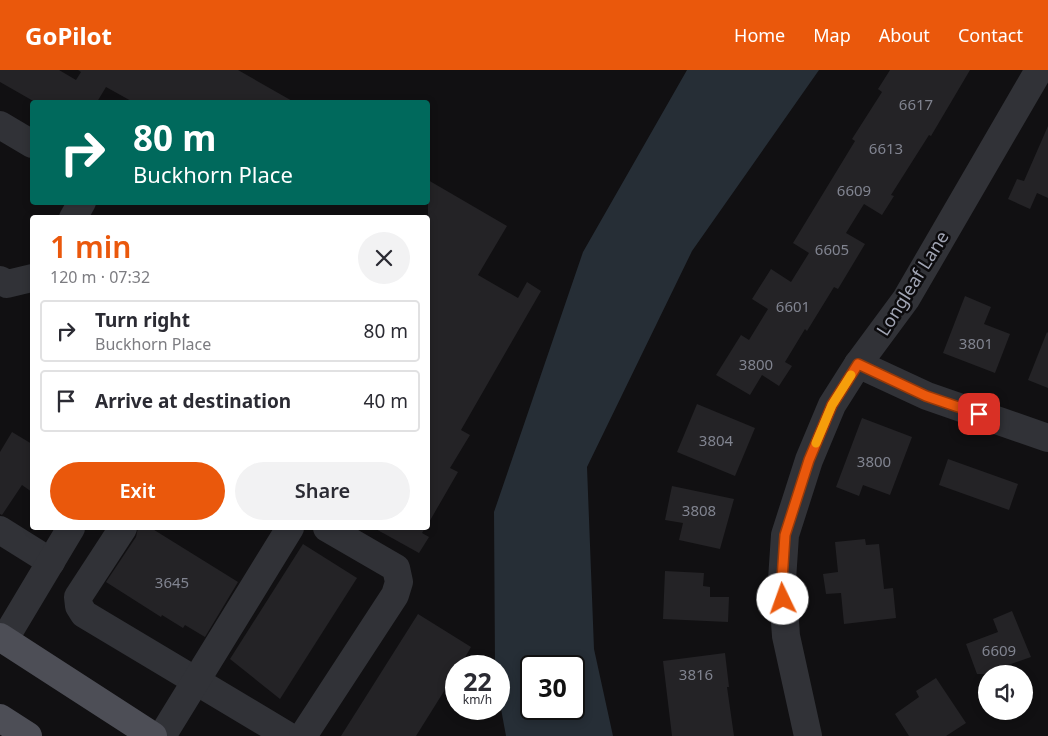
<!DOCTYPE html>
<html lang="en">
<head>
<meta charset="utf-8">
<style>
  :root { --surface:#fff; --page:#f2f2f3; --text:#2b2b33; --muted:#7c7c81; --line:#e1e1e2; --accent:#ea580c }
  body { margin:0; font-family:"Noto Sans",sans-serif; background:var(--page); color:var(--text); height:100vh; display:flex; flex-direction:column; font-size:19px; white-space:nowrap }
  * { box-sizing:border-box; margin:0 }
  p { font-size:16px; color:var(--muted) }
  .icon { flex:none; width:28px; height:28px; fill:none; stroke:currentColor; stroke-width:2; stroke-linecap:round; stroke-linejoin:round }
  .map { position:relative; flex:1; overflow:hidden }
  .details { position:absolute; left:30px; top:145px; width:400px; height:315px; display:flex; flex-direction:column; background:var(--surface); border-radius:5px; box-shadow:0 2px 8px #0003 }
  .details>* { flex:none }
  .hud { position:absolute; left:30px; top:30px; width:400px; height:105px; border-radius:5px; box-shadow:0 2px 8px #0003; background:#00695c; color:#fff; overflow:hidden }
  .tools { position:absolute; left:978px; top:595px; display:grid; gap:10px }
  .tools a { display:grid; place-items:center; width:55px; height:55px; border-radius:50%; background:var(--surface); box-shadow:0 2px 8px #0003; font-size:25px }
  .speed { position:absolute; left:445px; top:585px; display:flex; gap:10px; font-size:25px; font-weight:700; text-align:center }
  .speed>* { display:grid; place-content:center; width:65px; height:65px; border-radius:50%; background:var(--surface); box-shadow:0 2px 8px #0003; line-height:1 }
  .speed small { font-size:12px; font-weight:400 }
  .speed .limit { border:2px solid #111; border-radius:8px; background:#fff; color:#111 }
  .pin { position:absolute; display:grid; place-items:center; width:42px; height:42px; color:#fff; margin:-21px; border-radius:10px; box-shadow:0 2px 8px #0006 }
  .me { position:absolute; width:55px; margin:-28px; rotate:357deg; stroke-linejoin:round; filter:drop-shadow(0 0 4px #0008) }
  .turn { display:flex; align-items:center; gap:18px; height:105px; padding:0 20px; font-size:22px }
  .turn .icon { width:65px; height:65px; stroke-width:2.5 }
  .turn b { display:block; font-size:35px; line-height:42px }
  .round { display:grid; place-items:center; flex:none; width:52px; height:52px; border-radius:26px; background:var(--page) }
  .head { display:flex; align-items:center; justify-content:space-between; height:85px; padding:0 20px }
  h1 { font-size:30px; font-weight:600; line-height:38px; color:var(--accent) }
  .cta { display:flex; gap:10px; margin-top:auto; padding:10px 20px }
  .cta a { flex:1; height:58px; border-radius:30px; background:var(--accent); color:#fff; font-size:20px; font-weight:600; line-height:58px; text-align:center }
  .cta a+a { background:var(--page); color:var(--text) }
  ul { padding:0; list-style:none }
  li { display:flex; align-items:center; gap:15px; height:62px; margin:0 10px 8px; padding:0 10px; border:2px solid var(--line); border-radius:5px }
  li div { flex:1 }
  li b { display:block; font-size:19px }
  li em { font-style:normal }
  header { display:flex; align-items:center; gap:30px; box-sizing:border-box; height:70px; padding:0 25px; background:var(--accent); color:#fff }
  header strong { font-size:24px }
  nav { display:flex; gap:28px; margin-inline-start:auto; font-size:18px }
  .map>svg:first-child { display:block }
  .water { fill:#262e36; fill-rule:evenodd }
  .building { fill:#242326 }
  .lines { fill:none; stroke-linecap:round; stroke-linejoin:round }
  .minor { stroke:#313237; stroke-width:28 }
  .major { stroke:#4d4e56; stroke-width:28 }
  .route-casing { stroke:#983908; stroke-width:12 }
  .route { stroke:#ea580c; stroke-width:9 }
  .slow { stroke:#f59e0b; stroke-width:9 }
  .labels { text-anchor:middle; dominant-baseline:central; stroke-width:5; stroke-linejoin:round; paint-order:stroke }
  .number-label { font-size:15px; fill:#818490 }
  .street-label { font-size:18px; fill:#a1a5b4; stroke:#0c0b0d }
</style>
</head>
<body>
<header>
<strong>GoPilot</strong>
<nav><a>Home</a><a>Map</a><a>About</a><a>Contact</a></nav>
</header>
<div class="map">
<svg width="1048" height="666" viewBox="0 0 1048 666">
  <rect width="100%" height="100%" fill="#111012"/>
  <path class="water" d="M687,0H819L692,181L587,397L594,579L613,666H506L499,628V596H495L494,442L583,182ZM531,596H574V639H531Z"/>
  <g class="building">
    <polygon points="0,0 59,0 76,10 81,2 78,0 238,0 294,32 133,32 106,17 97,32 35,32 0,12"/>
    <polygon points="890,0 970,0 931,66 929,65 891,125 894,126 882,145 864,134 846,163 865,174 838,219 834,217 807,261 805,259 785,292 792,296 779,316 762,305 750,325 716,305 741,265 749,270 768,239 752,229 771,199 791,212 809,183 793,173 855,71 852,69 882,22 878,19"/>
    <polygon points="1048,56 1048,128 1037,123 1030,139 1008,129 1017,109 1024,111"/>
    <polygon points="428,110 507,156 478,205 518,228 527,212 541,221 461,360 470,365 450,398 458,402 428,454"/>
    <polygon points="965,226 991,237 984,254 1010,264 995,303 943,283"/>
    <polygon points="1047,262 1048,263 1048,318 1028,310"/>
    <polygon points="697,334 755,358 735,406 677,382"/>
    <polygon points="862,348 912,367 890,425 863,415 859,426 836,417"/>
    <polygon points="12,362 32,374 32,422 22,415 2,445 0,444 0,382"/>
    <polygon points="948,389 1018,414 1009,440 939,415"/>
    <polygon points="672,416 734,429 720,479 679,470 683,453 665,450"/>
    <polygon points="138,458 151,458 238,512 205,567 185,555 183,558 162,545 161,547 106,512 136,467"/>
    <polygon points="374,458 425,458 422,463 429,467 419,483"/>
    <polygon points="865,469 866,475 879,474 884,519 893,518 896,548 844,554 841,523 826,524 823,504 838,502 835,472"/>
    <polygon points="303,474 357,508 280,629 230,589"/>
    <polygon points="665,501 704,503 703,516 710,517 710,527 729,527 728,552 663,549"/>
    <polygon points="1012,541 1031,587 1008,595 1012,604 977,604 966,574 998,562 993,549"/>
    <polygon points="418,544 471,577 460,596 456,596 456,602 416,666 341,666"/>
    <polygon points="725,583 729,617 727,617 734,666 672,666 663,591"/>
    <polygon points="936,608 966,653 946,666 909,666 895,644 919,627 916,621"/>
  </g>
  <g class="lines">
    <g class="minor">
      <polyline points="0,55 32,74"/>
      <polyline points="73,148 82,132"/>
      <polyline points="0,210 7,214 32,208"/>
      <polyline points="858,294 927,326 1048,368"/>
      <polyline points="123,458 78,527 79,536 84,544 288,666"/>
      <polyline points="0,460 51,492"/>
      <polyline points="4,570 71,458"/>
      <polyline points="162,666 290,458"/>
      <polyline points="303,666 395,525 399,512 396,498 327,458"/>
      <polyline points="808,666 786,566 782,510 785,465 809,390 832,335 858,294 906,229 1039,0"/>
    </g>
    <g class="major">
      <polyline points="0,567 153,666"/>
      <polyline points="0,648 28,666"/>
    </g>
  </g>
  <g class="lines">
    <defs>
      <polyline id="route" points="783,529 782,510 785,465 809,390 832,335 858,294 926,326 979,344"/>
    </defs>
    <use href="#route" class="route-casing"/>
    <use href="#route" class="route"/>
    <polyline class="slow" points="816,373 832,335 851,305"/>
  </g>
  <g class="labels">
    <g class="number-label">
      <text x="916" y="34">6617</text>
      <text x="886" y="78">6613</text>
      <text x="854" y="120">6609</text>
      <text x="832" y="179">6605</text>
      <text x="793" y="236">6601</text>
      <text x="976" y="273">3801</text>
      <text x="756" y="294">3800</text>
      <text x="716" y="370">3804</text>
      <text x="874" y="391">3800</text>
      <text x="699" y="440">3808</text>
      <text x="172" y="512">3645</text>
      <text x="999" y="580">6609</text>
      <text x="696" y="604">3816</text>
    </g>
    <g class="street-label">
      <text transform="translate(912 213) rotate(-58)">Longleaf Lane</text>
    </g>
  </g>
</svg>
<div class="tools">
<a><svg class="icon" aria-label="sound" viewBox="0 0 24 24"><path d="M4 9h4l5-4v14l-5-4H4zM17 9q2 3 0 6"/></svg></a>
</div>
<div class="speed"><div>22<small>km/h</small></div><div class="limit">30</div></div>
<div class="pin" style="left:979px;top:344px;background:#d93025"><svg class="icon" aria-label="arrive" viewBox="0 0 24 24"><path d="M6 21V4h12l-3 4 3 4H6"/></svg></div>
<svg class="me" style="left:783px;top:529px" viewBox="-20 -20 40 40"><circle r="19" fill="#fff"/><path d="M0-13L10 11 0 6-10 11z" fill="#ea580c"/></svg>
<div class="hud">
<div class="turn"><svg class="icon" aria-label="right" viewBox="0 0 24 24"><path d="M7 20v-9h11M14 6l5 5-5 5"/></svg><div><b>80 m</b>Buckhorn Place</div></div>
</div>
<section class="details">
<div class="head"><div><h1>1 min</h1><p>120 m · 07:32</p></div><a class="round"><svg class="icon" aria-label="close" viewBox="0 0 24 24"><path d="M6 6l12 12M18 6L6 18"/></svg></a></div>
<ul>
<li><svg class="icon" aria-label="right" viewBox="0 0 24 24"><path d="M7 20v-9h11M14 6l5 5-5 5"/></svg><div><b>Turn right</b><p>Buckhorn Place</p></div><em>80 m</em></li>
<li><svg class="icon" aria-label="arrive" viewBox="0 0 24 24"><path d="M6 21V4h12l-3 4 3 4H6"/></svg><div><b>Arrive at destination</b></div><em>40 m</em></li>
</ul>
<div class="cta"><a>Exit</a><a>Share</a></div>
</section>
</div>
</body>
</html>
